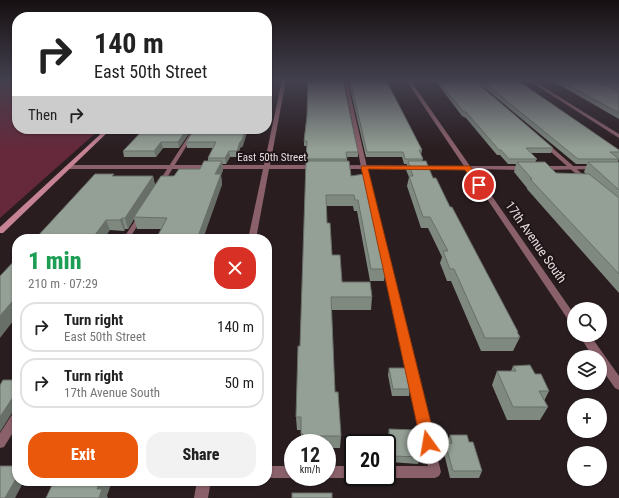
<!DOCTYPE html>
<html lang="en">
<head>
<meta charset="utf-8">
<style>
  :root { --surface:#fff; --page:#f2f2f2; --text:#222; --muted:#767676; --line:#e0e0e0; --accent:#ea580c }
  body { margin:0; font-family:"Roboto Condensed",sans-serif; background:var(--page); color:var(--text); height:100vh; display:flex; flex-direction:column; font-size:15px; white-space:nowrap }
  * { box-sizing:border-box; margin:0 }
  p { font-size:13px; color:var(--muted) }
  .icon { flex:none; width:22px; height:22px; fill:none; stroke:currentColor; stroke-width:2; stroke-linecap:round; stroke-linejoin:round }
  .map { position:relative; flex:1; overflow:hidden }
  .drawer { position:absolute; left:12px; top:234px; width:260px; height:252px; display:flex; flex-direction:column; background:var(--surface); border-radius:16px; box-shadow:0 1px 3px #0004 }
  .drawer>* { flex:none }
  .top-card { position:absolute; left:12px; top:12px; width:260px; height:122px; border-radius:16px; box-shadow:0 1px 3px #0004; background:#fff; color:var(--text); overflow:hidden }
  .controls { position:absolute; left:567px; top:302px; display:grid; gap:8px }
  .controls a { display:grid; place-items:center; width:40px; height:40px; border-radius:50%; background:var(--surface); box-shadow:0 1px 3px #0004; font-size:20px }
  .speed { position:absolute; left:284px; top:434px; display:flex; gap:8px; font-size:20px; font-weight:700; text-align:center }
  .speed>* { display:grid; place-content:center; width:52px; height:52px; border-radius:50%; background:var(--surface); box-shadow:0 1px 3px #0004; line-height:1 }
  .speed small { font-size:10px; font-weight:400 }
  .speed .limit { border:2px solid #111; border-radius:6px; background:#fff; color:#111 }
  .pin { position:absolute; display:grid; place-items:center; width:34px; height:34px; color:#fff; margin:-17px; border:2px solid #fff; border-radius:50%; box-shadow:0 1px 4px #0007 }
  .me { position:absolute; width:44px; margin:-22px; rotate:347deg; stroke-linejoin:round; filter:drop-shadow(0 0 3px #0008) }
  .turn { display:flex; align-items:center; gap:14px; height:84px; padding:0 16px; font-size:18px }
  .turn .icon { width:52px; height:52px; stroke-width:2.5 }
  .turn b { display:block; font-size:28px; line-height:34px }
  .then { display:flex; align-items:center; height:38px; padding:0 16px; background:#0003; gap:8px; font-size:15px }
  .round { display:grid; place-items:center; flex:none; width:42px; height:42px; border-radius:16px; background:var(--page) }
  .headline { display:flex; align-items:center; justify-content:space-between; height:68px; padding:0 16px }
  h1 { font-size:24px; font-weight:800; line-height:30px; color:#1e9e55 }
  .button { display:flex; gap:8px; margin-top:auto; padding:8px 16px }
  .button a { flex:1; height:46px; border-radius:16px; background:var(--accent); color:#fff; font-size:16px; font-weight:800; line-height:46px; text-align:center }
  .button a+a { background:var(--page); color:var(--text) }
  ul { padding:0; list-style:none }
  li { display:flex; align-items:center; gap:12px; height:50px; margin:0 8px 6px; padding:0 8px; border:2px solid var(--line); border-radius:16px }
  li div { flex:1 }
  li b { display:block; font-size:15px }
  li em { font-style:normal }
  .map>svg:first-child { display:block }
  .green { fill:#65293b }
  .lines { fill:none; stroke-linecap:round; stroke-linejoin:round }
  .service { fill:#8a606a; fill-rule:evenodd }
  .minor { fill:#8a606a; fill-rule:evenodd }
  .secondary { fill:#c68394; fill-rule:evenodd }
  .wall { fill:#7f8980 }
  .shaded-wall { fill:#686f68 }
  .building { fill:#949f95; stroke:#686f68 }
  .route { fill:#ea580c; stroke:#983908 }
  .labels { text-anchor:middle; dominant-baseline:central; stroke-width:4; stroke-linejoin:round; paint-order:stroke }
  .far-street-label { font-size:11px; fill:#e5ddde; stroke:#1f1417 }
  .street-label { font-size:13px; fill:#e5ddde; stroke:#1f1417 }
</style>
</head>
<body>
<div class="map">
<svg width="619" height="498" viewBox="0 0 619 498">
  <rect width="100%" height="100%" fill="#291d20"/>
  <polygon class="green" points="0,80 17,80 17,129 100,129 0,218"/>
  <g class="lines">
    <g class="service">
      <polygon points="344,80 347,80 367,167 441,472 439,476 435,478 387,478 385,477 387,477 387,466 428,466 361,167"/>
      <polygon points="193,129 197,129 163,184 159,184 158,183"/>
      <polygon points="543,143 547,143 588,179 588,181 584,181 543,145"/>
      <polygon points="140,215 143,217 129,239 123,239 138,216"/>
      <polygon points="17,411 17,426 4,447 0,448 0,433 13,413"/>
      <polygon points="267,466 293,466 293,477 295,477 293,478 267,478"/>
      <polygon points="327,466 353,466 353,477 355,477 353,478 327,478 325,477 327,477"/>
    </g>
    <g class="minor">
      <polygon points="282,80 286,80 270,165 316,165 319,167 316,169 269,169 256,239 248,239 263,169 68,169 65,167 68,165 264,165"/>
      <polygon points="406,80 410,80 470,166 524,166 527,168 524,170 473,169 574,314 574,325 571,324 467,169 340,169 337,167 340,165 464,166"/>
      <polygon points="528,80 532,80 619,134 619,138"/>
      <polygon points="596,166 599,168 598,169 540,170 537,168 540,166"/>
      <polygon points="579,335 590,335 619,376 619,390 615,388 600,367 600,357 593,357"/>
      <polygon points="197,481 211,481 208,498 194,498"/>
    </g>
    <polygon class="secondary" points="106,129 111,129 3,233 0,233 0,227"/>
  </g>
  <g class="wall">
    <polygon points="348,80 386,80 422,150 421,155 423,159 422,161 450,207 518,332 518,333 520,337 513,351 481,351 451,281 447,281 440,263 442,257 428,228 421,228 407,186 409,177 406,170 407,164 404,164 402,157 366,157"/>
    <polygon points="435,80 474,80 553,148 551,153 531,153 537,159 535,162 556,173 586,174 584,172 587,164 576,164 475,80 517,80 619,150 619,158 618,158 619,158 618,162 619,162 619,293 527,189 527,188 514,172 516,164 508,164 500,155 497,155 466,118 462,116 440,87 440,86"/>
    <polygon points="551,80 594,80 613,89 596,80 619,80 619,119"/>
    <polygon points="307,116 358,152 358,157 347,157 347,161 351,176 386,269 384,281 370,281 357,211 354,211 353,206 326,206 327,223 332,255 342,282 372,297 371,310 331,310 335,392 341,436 340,448 327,448 327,443 301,443 301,430 297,430 296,417 300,346 307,146 304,146 304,141"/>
    <polygon points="192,129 179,148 163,148 156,157 124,157 123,151"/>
    <polygon points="195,129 243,146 240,148 237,157 230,157 226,164 222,164 223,170 221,175 222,185 161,229 137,229 134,219 128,229 125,229 124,231 110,230 35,239 114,176 153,176 155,185 174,176 200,169 208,161 208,158 213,148 187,148 186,142"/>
    <polygon points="513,366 535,374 549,391 544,401 548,407 540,420 507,420 492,385 497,371 511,371"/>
    <polygon points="389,368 410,389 409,396 392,396 388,375"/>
    <polygon points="389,429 420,457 418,464 390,462 388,436"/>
    <polygon points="450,435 469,442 482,471 479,478 450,478 443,449 445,443 448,443 448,441"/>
    <polygon points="17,439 17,455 12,448"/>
  </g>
  <g class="shaded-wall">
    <polygon points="187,129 192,129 179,148 178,142"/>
    <polygon points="246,129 248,129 243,146 240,148 237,157 237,151 240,142"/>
    <polygon points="161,142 163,148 156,157 154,151"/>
    <polygon points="229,151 230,157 226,164 225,158"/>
    <polygon points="222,161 223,170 221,175 222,185 203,239 197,239 215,174"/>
    <polygon points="153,176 155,186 134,217 134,219 128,229 125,218"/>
    <polygon points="122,218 125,229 124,231 120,220"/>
    <polygon points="106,220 110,230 104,239 92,239"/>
    <polygon points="17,296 17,316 0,338 0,316"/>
    <polygon points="17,391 17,405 0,432 0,417"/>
    <polygon points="17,477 17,481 24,481 15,498 5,498"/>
    <polygon points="100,481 112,481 107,496 108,498 99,498 97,489"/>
  </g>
  <g class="building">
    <polygon points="308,80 343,80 358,152 346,152 347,159 306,159 307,141 304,141 307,116"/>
    <polygon points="350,80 386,80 422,150 419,150 423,159 405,159 403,152 367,152"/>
    <polygon points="439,80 474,80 553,148 526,148 537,159 509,159 501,150 499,150 467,113 463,111 440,83 442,83"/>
    <polygon points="481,80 517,80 619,150 619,152 610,152 619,159 578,159"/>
    <polygon points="559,80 594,80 619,92 619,113"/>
    <polygon points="604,80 619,80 619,88"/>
    <polygon points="144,129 187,129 178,142 161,142 154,151 123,151"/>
    <polygon points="195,129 246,129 242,140 240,142 237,151 229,151 225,158 208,158 216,142 186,142"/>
    <polygon points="204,161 222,161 215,174 221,174 197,239 156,239 167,218 134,217 161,176 174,176 179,169 200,169"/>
    <polygon points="306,161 349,161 351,176 364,174 386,269 371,269 358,200 355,200 354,195 326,195 327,223 330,223 332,255 340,255 342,282 370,282 372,297 331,297 335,392 338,392 341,436 320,436 320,443 303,443 303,434 301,434 301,417 296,417 298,346 300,346"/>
    <polygon points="408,161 426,161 433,178 436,178 450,207 452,207 518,332 517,332 520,337 518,337 519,338 485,338 454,269 450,269 443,251 448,251 430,217 423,217 409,176 413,176"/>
    <polygon points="517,162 545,162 556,173 589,174 619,198 619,274 530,179 532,179"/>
    <polygon points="588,162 619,162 619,190"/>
    <polygon points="95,174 114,174 112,176 153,176 125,218 122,218 120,220 106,220 92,239 35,239"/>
    <polygon points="17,258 17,296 0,316 0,276"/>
    <polygon points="530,365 535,374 541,374 549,391 539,391 548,407 513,407 497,371 516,371 513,366"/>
    <polygon points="389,368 407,368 410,389 393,389"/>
    <polygon points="3,380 17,380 17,391 0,417 0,385"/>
    <polygon points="389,429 416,430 420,457 392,456"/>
    <polygon points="450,435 467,435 469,442 473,442 482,471 453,471 445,443 452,443"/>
    <polygon points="17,439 17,448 12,448"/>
    <polygon points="0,466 17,466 17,477 5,498 0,498"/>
    <polygon points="54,481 100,481 97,489 102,489 99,498 46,498"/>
    <rect x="292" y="493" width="40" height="5"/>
  </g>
  <linearGradient id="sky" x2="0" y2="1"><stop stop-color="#171012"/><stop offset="0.54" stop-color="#43404e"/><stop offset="1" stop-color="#43404e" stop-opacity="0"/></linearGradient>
  <rect width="619" height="149" fill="url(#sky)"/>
  <polygon class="route" points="362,166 470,166 483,185 479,187 477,186 465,170 368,169 436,443 434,448 428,450 423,448 421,443 361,167"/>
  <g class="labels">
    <g class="far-street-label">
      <text x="272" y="157">East 50th Street</text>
    </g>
    <g class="street-label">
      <text transform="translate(536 242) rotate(55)">17th Avenue South</text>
    </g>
  </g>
</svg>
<div class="controls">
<a><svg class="icon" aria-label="search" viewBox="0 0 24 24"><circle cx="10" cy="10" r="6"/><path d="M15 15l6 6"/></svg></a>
<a><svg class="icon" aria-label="layers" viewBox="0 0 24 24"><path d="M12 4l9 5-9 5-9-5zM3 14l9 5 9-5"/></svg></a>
<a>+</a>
<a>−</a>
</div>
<div class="speed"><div>12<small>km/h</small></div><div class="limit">20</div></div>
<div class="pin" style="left:479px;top:185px;background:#d93025"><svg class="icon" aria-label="arrive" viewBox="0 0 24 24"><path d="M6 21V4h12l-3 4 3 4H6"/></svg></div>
<svg class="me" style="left:428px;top:443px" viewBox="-20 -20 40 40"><circle r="19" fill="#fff"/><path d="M0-13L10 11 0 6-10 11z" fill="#ea580c"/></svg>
<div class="top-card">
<div class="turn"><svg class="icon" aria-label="right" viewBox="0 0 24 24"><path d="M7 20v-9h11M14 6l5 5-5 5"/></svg><div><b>140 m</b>East 50th Street</div></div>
<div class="then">Then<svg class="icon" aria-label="right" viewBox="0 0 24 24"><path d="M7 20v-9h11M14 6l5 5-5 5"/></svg></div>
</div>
<section class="drawer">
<div class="headline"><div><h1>1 min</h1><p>210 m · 07:29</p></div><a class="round" style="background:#d93025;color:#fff"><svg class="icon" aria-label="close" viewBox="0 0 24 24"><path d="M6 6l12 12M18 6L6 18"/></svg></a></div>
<ul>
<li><svg class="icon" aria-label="right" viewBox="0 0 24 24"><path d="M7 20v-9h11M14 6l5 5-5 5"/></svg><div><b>Turn right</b><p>East 50th Street</p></div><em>140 m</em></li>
<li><svg class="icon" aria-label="right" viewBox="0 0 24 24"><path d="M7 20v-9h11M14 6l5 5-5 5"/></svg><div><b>Turn right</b><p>17th Avenue South</p></div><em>50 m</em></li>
</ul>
<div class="button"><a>Exit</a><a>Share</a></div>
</section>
</div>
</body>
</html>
